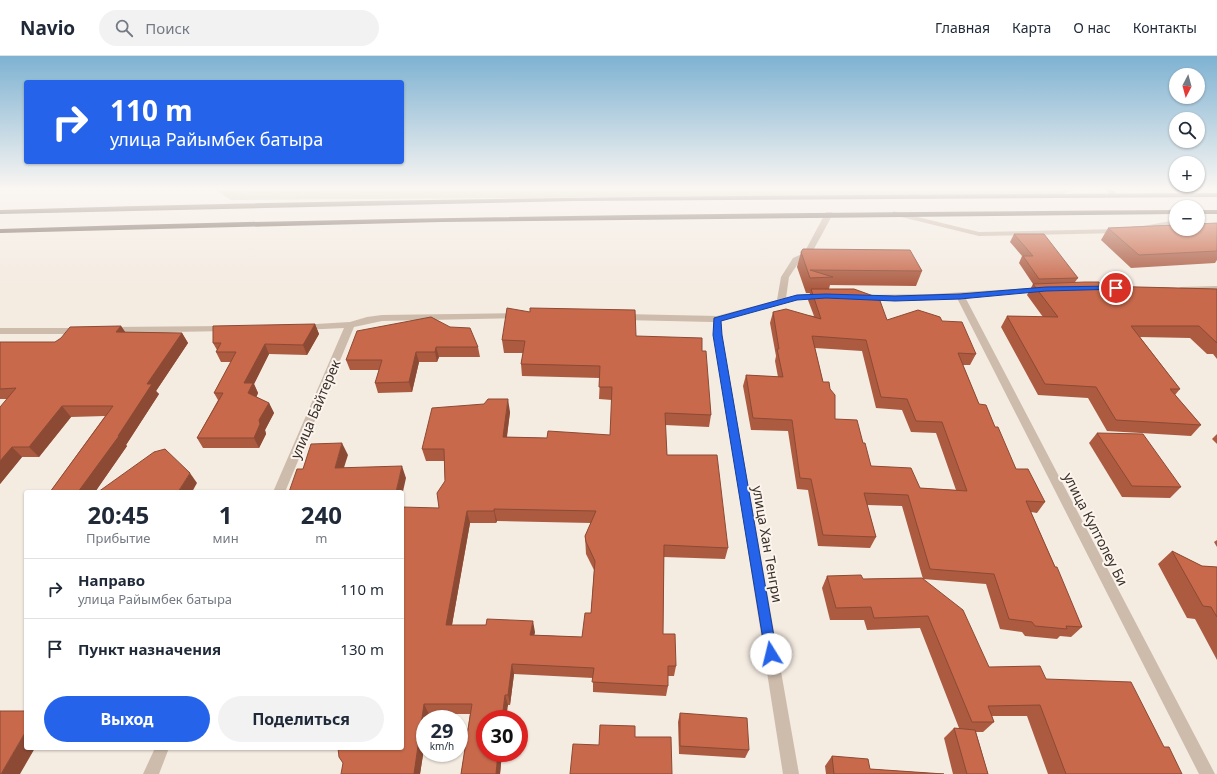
<!DOCTYPE html>
<html lang="ru">
<head>
<meta charset="utf-8">
<style>
  :root { --surface:#fff; --page:#f2f2f3; --text:#1f2937; --muted:#747a83; --line:#e0e1e3; --accent:#2563eb }
  body { margin:0; font-family:"Noto Sans",sans-serif; background:var(--page); color:var(--text); height:100vh; display:flex; flex-direction:column; font-size:15px; white-space:nowrap }
  * { box-sizing:border-box; margin:0 }
  p { font-size:13px; color:var(--muted) }
  .icon { flex:none; width:22px; height:22px; fill:none; stroke:currentColor; stroke-width:2; stroke-linecap:round; stroke-linejoin:round }
  .map { position:relative; flex:1; overflow:hidden }
  .panel { position:absolute; left:24px; top:434px; width:380px; height:260px; display:flex; flex-direction:column; background:var(--surface); border-radius:4px; box-shadow:0 1px 3px #0004 }
  .panel>* { flex:none }
  .hud { position:absolute; left:24px; top:24px; width:380px; height:84px; border-radius:4px; box-shadow:0 1px 3px #0004; background:#2563eb; color:#fff; overflow:hidden }
  .needle { width:26px; rotate:186deg }
  .fabs { position:absolute; left:1169px; top:12px; display:grid; gap:8px }
  .fabs a { display:grid; place-items:center; width:36px; height:36px; border-radius:50%; background:var(--surface); box-shadow:0 1px 3px #0004; font-size:20px }
  .speed { position:absolute; left:416px; top:654px; display:flex; gap:8px; font-size:20px; font-weight:700; text-align:center }
  .speed>* { display:grid; place-content:center; width:52px; height:52px; border-radius:50%; background:var(--surface); box-shadow:0 1px 3px #0004; line-height:1 }
  .speed small { font-size:10px; font-weight:400 }
  .speed .limit { border:6px solid #d22; background:#fff; color:#111 }
  .pin { position:absolute; display:grid; place-items:center; width:34px; height:34px; color:#fff; margin:-17px; border:2px solid #fff; border-radius:50%; box-shadow:0 1px 4px #0007 }
  .me { position:absolute; width:44px; margin:-22px; rotate:351deg; stroke-linejoin:round; filter:drop-shadow(0 0 3px #0008) }
  .turn { display:flex; align-items:center; gap:14px; height:84px; padding:0 20px; font-size:18px }
  .turn .icon { width:52px; height:52px; stroke-width:2.5 }
  .turn b { display:block; font-size:28px; line-height:34px }
  .eta { display:flex; justify-content:space-evenly; align-items:center; height:68px; text-align:center }
  .eta b { font-size:24px; font-weight:700; line-height:28px }
  .cta { display:flex; gap:8px; margin-top:auto; padding:8px 20px }
  .cta a { flex:1; height:46px; border-radius:24px; background:var(--accent); color:#fff; font-size:16px; font-weight:700; line-height:46px; text-align:center }
  .cta a+a { background:var(--page); color:var(--text) }
  ul { padding:0; list-style:none }
  li { display:flex; align-items:center; gap:12px; height:60px; padding:0 20px; border-top:1px solid var(--line) }
  li div { flex:1 }
  li b { display:block; font-size:15px }
  li em { font-style:normal }
  header { display:flex; align-items:center; gap:24px; box-sizing:border-box; height:56px; padding:0 20px; background:var(--surface); border-bottom:1px solid var(--line) }
  header strong { font-size:19px }
  nav { display:flex; gap:22px; margin-inline-start:auto; font-size:14px }
  .search { width:280px; height:36px; background:var(--page); display:flex; align-items:center; gap:10px; box-sizing:border-box; padding:0 14px; border-radius:22px; color:var(--muted); font-size:15px }
  .map>svg:first-child { display:block }
  .green { fill:#b8c4a0 }
  .lines { fill:none; stroke-linecap:round; stroke-linejoin:round }
  .service { fill:#cdbbac; fill-rule:evenodd }
  .minor { fill:#cdbbac; fill-rule:evenodd }
  .secondary { fill:#a18a7d; fill-rule:evenodd }
  .trunk { fill:#6c584f; fill-rule:evenodd }
  .wall { fill:#ac5a40; fill-rule:evenodd }
  .shaded-wall { fill:#8c4a34 }
  .building { fill:#c8694b; stroke:#8c4a34; fill-rule:evenodd }
  .route { fill:#2563eb; stroke:#184099 }
  .labels { text-anchor:middle; dominant-baseline:central; stroke-width:4; stroke-linejoin:round; paint-order:stroke }
  .street-label { font-size:14px; fill:#3b302b; stroke:#fbf5ee }
</style>
</head>
<body>
<header>
<strong>Navio</strong>
<div class="search"><svg class="icon" aria-label="search" viewBox="0 0 24 24"><circle cx="10" cy="10" r="6"/><path d="M15 15l6 6"/></svg>Поиск</div>
<nav><a>Главная</a><a>Карта</a><a>О нас</a><a>Контакты</a></nav>
</header>
<div class="map">
<svg width="1217" height="718" viewBox="0 0 1217 718">
  <rect width="100%" height="100%" fill="#f4ebe1"/>
  <polygon class="green" points="213,132 1081,132 1062,138 231,144"/>
  <g class="lines">
    <g class="service">
      <polygon points="893,155 979,176 1119,173 1123,175 1119,177 979,180 893,159"/>
      <polygon points="1176,164 1176,168 1143,174 1139,172 1143,170"/>
    </g>
    <g class="minor">
      <path d="M826,156H832L833,158L810,200L799,206L789,221L786,242C795,239 819,234 826,240L825,242L797,243L721,265L722,279L799,718H783L714,279L713,266L623,264L619,261L623,258L717,260L777,244L781,221L793,202L804,197Z"/>
      <polygon points="1217,230 1217,234 1181,235 1177,233 1181,231"/>
      <path d="M1044,231L1048,233L1047,235L965,241L1215,718H1199L957,242C943,243 869,248 862,241L866,239L933,238Z"/>
      <polygon points="519,257 522,258 523,260 522,262 382,265 354,271 285,436 273,436 344,272 302,274 298,271 299,269 350,266 367,261 382,259"/>
      <polygon points="226,270 229,271 230,273 229,275 110,277 106,274 110,271"/>
      <polygon points="0,272 80,272 84,275 80,278 0,278"/>
      <polygon points="155,692 169,692 159,718 143,718"/>
    </g>
    <polygon class="secondary" points="1104,132 1111,132 1118,140 1113,141"/>
    <g class="trunk">
      <path d="M1217,137V141L575,145L0,158V154C406,141 811,139 1217,137Z"/>
      <path d="M1176,154V158L441,166L0,177V173C392,160 784,157 1176,154Z"/>
      <rect x="1198" y="154" width="19" height="4"/>
    </g>
  </g>
  <g class="wall">
    <polygon points="1217,167 1217,204 1215,207 1131,212 1101,184 1108,172"/>
    <polygon points="1014,178 1078,222 1075,226 1099,230 1217,233 1217,303 1213,298 1207,298 1190,282 1140,281 1180,333 1175,339 1201,369 1191,380 1107,375 1088,342 1038,339 1001,271 1007,260 1043,261 1027,239 1033,228 1019,207 1022,200 1010,186"/>
    <path d="M801,196L922,215L916,230L830,229L829,233L887,264L942,265L976,298L970,309H963L979,348L995,371L1016,413L1045,446L1037,457L1031,456L1082,571L1071,581L1060,580L1057,583L1025,580L1022,576L1000,573L986,528L923,523L902,450L867,449L876,481L870,492L818,490L808,434L797,433L788,375L751,374L743,330L746,319L778,321L775,305L776,300L770,267L773,256L814,260L808,244L810,237H806L797,211ZM815,292L862,295L876,352L902,354L911,376L936,377L956,434L920,432L871,410L863,387L835,363L823,326Z"/>
    <polygon points="431,261 478,291 480,301 439,301 437,306 419,306 412,336 378,337 375,327 379,314 350,314 346,304"/>
    <polygon points="315,268 319,278 307,299 269,298 254,328 258,337 256,341 269,347 274,357 265,374 266,378 259,392 203,392 197,382 218,344 214,337 231,306 221,306 216,296 217,294 213,287"/>
    <polygon points="121,270 125,276 182,277 188,287 156,335 159,338 126,389 127,390 95,436 50,436 105,360 71,361 39,401 22,401 0,428 7,343 0,343 0,286 55,286"/>
    <path d="M636,280L702,295L711,359L709,371L665,369L667,399L728,492L725,503L664,501L663,578L676,610L674,620H668V630L666,640L593,636V622L514,618L510,649H508L485,697H502L500,718H461L470,658H429L420,718H341L402,692L439,452L445,425L444,405H426L422,393L510,356L507,381L547,382L610,379L612,344L599,343L600,322L522,320L521,308L523,297H504L502,284ZM497,465L591,467L585,480L586,498L594,514L591,557L582,581L534,579L535,576L452,569L470,467H496Z"/>
    <polygon points="1097,377 1181,431 1170,442 1122,441 1089,387"/>
    <polygon points="1217,378 1217,388 1212,383"/>
    <polygon points="1217,484 1217,491 1214,486"/>
    <polygon points="1172,495 1202,510 1217,511 1217,604 1195,563 1187,562 1158,508"/>
    <polygon points="827,520 863,523 922,522 989,611 1046,623 1164,691 1182,718 1048,718 1027,660 992,660 994,666 983,676 976,676 988,718 953,718 944,682 954,672 959,672 920,572 867,574 864,564 830,564 822,532"/>
    <polygon points="680,657 749,694 745,702 679,698 678,666"/>
    <polygon points="832,700 870,713 944,718 826,718 825,710"/>
  </g>
  <g class="shaded-wall">
    <polygon points="315,268 319,278 307,299 303,289"/>
    <polygon points="121,270 128,280 116,276"/>
    <polygon points="182,277 188,287 156,335 159,338 126,389 127,390 95,436 78,436 118,380 147,328"/>
    <polygon points="265,288 269,298 254,328 258,337 254,347 248,337 244,327"/>
    <polygon points="436,291 439,301 437,306 435,296"/>
    <polygon points="416,296 419,306 412,336 409,326"/>
    <polygon points="508,343 510,356 505,393 503,381"/>
    <polygon points="269,347 274,357 265,374 266,378 259,392 254,382 259,364"/>
    <polygon points="62,350 71,361 39,401 29,391"/>
    <polygon points="342,387 348,399 340,424 335,412"/>
    <polygon points="12,391 22,401 0,428 0,405"/>
    <polygon points="402,410 406,422 402,440 402,436 396,436"/>
    <polygon points="190,417 197,427 192,436 178,436"/>
    <polygon points="494,453 497,465 496,467 494,455"/>
    <polygon points="467,455 470,467 450,580 446,569"/>
    <polygon points="533,565 535,576 532,589 530,579"/>
    <polygon points="512,608 514,618 510,649 508,639"/>
    <polygon points="505,639 508,649 506,663 502,663"/>
    <polygon points="424,648 429,658 428,663 425,663 425,687 420,718 414,718"/>
    <polygon points="26,675 26,692 35,692 20,718 1,718"/>
    <polygon points="498,697 502,697 500,718 496,718"/>
  </g>
  <g class="building">
    <polygon points="1217,167 1217,195 1139,199 1108,172 1176,169 1176,173 1198,173 1198,168"/>
    <polygon points="1014,178 1044,178 1078,222 1039,223 1023,200 1033,200"/>
    <polygon points="803,193 910,194 922,215 810,214 833,221 810,222 801,196"/>
    <polygon points="1085,226 1099,226 1099,230 1217,233 1217,287 1199,270 1131,270 1180,333 1170,333 1201,369 1116,364 1096,331 1045,328 1007,260 1058,261 1033,228"/>
    <path d="M811,233H854L879,242L887,264L918,254L940,261L942,265L962,266L976,298L958,297L979,348L986,349L995,371H998L1016,413H1028L1045,446L1026,445L1055,511H1057L1082,571L1066,570L1067,573L1035,570L1032,566L1009,563L994,518L930,513L908,439L864,437L876,481L823,479L811,423L800,422L792,364L753,362L746,319L783,321L777,293H779L773,256L786,253L821,263ZM812,280L866,284L881,341L907,343L916,365L942,366L967,435L920,432L911,412L871,410L865,387H863L857,364L835,363V339L830,333L829,326H823Z"/>
    <path d="M507,252L530,256V252L635,254L636,280L702,282V295H706L711,359L665,357L667,399H717L728,492L664,489L663,578H675L676,610H668V630L592,626L594,612L512,608L508,639H505L502,663H485V697H498L496,718H461L472,648H424L414,718H341L343,707L339,701L338,692H402V451L439,452L437,437L445,425L444,393H422L432,352L484,348L488,343H508L503,381L547,382L548,375L610,379L612,331H599L600,310L521,308L525,285L502,284ZM494,453L596,455L585,480L586,486L595,505L591,557H585L582,581L530,579L533,565L487,563L486,569H446L467,455H494Z"/>
    <polygon points="431,261 450,271 470,272 478,291 436,291 435,296 416,296 409,326 375,327 382,304 346,304 357,275"/>
    <polygon points="315,268 303,289 265,288 244,327 253,327 248,337 269,347 259,364 260,368 254,382 197,382 223,337 214,337 236,296 216,296 221,287 213,287 213,270"/>
    <polygon points="121,270 116,276 182,277 147,328 152,328 118,380 119,380 78,436 50,436 113,350 62,350 29,391 12,391 0,405 0,351 16,332 0,333 0,286 55,286 61,282 70,271"/>
    <polygon points="1097,377 1143,378 1181,431 1132,430"/>
    <polygon points="342,387 335,412 402,410 396,436 289,436 297,413 303,413 311,388"/>
    <polygon points="165,393 190,417 178,436 98,436 154,396"/>
    <polygon points="1172,495 1202,510 1217,511 1217,561 1211,551 1203,550"/>
    <polygon points="861,519 863,523 922,522 963,554 989,611 1040,610 1046,623 1131,626 1164,691 1169,691 1182,718 1066,718 1040,649 988,650 994,666 972,666 928,560 874,562 871,551 836,552 827,520"/>
    <polygon points="0,655 26,655 26,675 1,718 0,718"/>
    <polygon points="680,657 747,662 749,694 680,690"/>
    <polygon points="600,669 635,670 635,681 671,681 672,718 570,718 573,688 599,689"/>
    <polygon points="954,672 975,674 988,718 967,718"/>
    <polygon points="832,700 868,703 870,713 944,718 834,718"/>
  </g>
  <linearGradient id="sky" x2="0" y2="1"><stop stop-color="#7eb2d2"/><stop offset="0.57" stop-color="#faf6f2"/><stop offset="1" stop-color="#faf6f2" stop-opacity="0"/></linearGradient>
  <rect width="1217" height="233" fill="url(#sky)"/>
  <polygon class="route" points="1116,230 1119,230 1119,233 1046,235 960,243 895,245 826,242 797,244 721,265 722,279 777,598 775,602 771,604 766,602 713,279 714,262 797,239 826,238 895,240 960,238 1046,231"/>
  <g class="labels">
    <g class="street-label">
      <text transform="translate(315 353) rotate(-67)">улица Байтерек</text>
      <text transform="translate(1096 473) rotate(63)">улица Култолеу Би</text>
      <text transform="translate(768 488) rotate(80)">улица Хан Тенгри</text>
    </g>
  </g>
</svg>
<div class="fabs">
<a><svg class="needle" viewBox="-14 -14 28 28"><path d="M0-13l5 13h-10z" fill="#e53935"/><path d="M0 13l5-13h-10z" fill="#747a83"/></svg></a>
<a><svg class="icon" aria-label="search" viewBox="0 0 24 24"><circle cx="10" cy="10" r="6"/><path d="M15 15l6 6"/></svg></a>
<a>+</a>
<a>−</a>
</div>
<div class="speed"><div>29<small>km/h</small></div><div class="limit">30</div></div>
<div class="pin" style="left:1116px;top:232px;background:#d93025"><svg class="icon" aria-label="arrive" viewBox="0 0 24 24"><path d="M6 21V4h12l-3 4 3 4H6"/></svg></div>
<svg class="me" style="left:771px;top:598px" viewBox="-20 -20 40 40"><circle r="19" fill="#fff"/><path d="M0-13L10 11 0 6-10 11z" fill="#2563eb"/></svg>
<div class="hud">
<div class="turn"><svg class="icon" aria-label="right" viewBox="0 0 24 24"><path d="M7 20v-9h11M14 6l5 5-5 5"/></svg><div><b>110 m</b>улица Райымбек батыра</div></div>
</div>
<section class="panel">
<div class="eta">
<div><b>20:45</b><p>Прибытие</p></div>
<div><b>1</b><p>мин</p></div>
<div><b>240</b><p>m</p></div>
</div>
<ul>
<li><svg class="icon" aria-label="right" viewBox="0 0 24 24"><path d="M7 20v-9h11M14 6l5 5-5 5"/></svg><div><b>Направо</b><p>улица Райымбек батыра</p></div><em>110 m</em></li>
<li><svg class="icon" aria-label="arrive" viewBox="0 0 24 24"><path d="M6 21V4h12l-3 4 3 4H6"/></svg><div><b>Пункт назначения</b></div><em>130 m</em></li>
</ul>
<div class="cta"><a>Выход</a><a>Поделиться</a></div>
</section>
</div>
</body>
</html>
